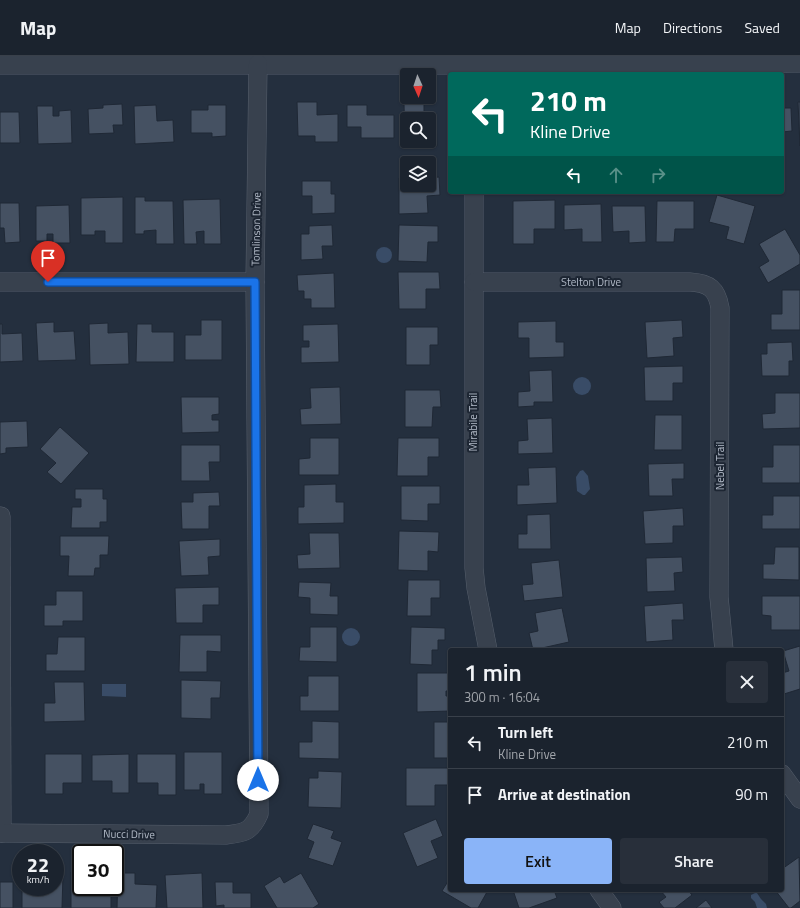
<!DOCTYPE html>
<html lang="en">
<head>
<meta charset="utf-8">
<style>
  :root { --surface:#1b232e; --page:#282f3a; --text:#f1f3f6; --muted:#a0a4aa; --line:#39404a; --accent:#8ab4f8 }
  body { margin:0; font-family:"Titillium Web",sans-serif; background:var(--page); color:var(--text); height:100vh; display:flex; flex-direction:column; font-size:15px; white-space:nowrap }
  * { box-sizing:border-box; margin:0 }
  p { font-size:13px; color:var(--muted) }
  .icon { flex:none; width:22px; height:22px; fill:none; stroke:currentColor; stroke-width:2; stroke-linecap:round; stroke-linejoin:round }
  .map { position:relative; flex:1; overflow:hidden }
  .panel { position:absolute; left:448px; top:592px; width:336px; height:244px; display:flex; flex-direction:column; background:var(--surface); border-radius:4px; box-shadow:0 1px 3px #0004,0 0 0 1px var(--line) }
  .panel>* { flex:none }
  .hud { position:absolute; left:448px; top:16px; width:336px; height:122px; border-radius:4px; box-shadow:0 1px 3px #0004,0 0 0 1px var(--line); background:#00695c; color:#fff; overflow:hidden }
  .needle { width:26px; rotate:177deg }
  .tools { position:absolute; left:400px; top:12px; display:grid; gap:8px }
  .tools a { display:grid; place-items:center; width:36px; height:36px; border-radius:4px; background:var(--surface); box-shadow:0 1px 3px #0004,0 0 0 1px var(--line); font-size:20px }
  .speed { position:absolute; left:12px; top:788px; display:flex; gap:8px; font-size:20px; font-weight:700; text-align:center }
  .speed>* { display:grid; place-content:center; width:52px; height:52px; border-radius:50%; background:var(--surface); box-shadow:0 1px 3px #0004,0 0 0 1px var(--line); line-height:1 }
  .speed small { font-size:10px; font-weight:400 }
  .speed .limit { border:2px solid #111; border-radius:6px; background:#fff; color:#111 }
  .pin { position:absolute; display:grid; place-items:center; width:34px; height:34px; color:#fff; margin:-41px -17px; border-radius:50% 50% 50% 0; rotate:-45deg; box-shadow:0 0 4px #0007 }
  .pin .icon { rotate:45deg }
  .me { position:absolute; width:44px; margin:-22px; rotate:0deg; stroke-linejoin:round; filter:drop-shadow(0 0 3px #0008) }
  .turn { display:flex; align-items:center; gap:14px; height:84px; padding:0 16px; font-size:18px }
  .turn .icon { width:52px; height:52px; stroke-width:2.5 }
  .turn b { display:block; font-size:28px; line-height:34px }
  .lanes { display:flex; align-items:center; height:38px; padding:0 16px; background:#0003; justify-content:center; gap:20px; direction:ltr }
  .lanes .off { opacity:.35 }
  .round { display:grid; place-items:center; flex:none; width:42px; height:42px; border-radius:4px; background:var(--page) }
  .head { display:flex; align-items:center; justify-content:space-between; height:68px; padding:0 16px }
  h1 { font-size:24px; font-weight:600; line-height:30px }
  .cta { display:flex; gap:8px; margin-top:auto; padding:8px 16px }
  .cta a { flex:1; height:46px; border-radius:4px; background:var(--accent); color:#111; font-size:16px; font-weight:600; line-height:46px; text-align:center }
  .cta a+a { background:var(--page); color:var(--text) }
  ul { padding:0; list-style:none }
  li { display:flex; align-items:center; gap:12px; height:52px; padding:0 16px; border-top:1px solid var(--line) }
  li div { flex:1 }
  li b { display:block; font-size:15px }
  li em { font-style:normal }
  header { display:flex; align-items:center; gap:24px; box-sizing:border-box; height:56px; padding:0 20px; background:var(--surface); border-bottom:1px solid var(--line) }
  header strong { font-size:19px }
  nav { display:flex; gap:22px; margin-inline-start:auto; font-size:14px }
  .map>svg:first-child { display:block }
  .water { fill:#394c67 }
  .building { fill:#455162; stroke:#1f2835; fill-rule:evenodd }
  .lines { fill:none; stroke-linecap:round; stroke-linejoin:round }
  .minor-casing { stroke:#565f6c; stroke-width:19 }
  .minor { stroke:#38414e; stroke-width:18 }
  .route-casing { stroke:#114b97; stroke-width:10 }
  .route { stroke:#1a73e8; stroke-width:7 }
  .labels { text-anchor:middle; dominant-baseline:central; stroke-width:4; stroke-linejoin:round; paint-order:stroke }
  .street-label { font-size:11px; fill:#b4bcc9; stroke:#1d2633 }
</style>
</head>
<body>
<header>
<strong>Map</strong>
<nav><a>Map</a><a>Directions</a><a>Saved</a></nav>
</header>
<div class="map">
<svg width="800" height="852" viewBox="0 0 800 852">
  <rect width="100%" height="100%" fill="#242f3e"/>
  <g class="water">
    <circle cx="384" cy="199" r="8"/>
    <circle cx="582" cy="330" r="9"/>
    <polygon points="583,414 588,420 590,433 585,439 583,439 577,435 576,421 580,415"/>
    <circle cx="351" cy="581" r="9"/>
    <polygon points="102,628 126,628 126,641 102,640"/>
    <polygon points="755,837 757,837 761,843 766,848 767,852 757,852 755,846 751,842 751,839"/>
  </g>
  <g class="building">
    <polygon points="297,46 317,46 317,59 338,58 338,86 315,86 315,80 298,80"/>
    <polygon points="798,46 800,46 800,90"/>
    <path d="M424,47V58L436,57L437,90L405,91L404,48ZM407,63H429V85H407Z"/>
    <polygon points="122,48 123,69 113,69 114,77 89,78 88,53 103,52 103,49"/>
    <polygon points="156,49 157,65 173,64 174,86 135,88 134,50"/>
    <polygon points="208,49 226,49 226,80 212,81 212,77 191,77 191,54 208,54"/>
    <polygon points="347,49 367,49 367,59 394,59 394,82 361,82 361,71 347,71"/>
    <polygon points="37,50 53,50 53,60 59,60 59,55 71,54 72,87 38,88"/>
    <polygon points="782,52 791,52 792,75 782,76"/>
    <polygon points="0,56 19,56 20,87 0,87"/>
    <polygon points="439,121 440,139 427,140 428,157 399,158 399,122 407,122 407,129 429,129 429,122"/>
    <polygon points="302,125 331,125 331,138 335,138 335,157 312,158 312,140 302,140"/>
    <polygon points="717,139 755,150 744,188 726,183 729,171 709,166"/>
    <polygon points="123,141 123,187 105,187 105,175 95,175 95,179 81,179 81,142"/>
    <polygon points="135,141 145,141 145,145 173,145 174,188 156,188 156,174 144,175 144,178 135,178"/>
    <polygon points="220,143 221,188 204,188 204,175 196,176 197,188 184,188 183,144"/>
    <polygon points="555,144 555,173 534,173 534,188 513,188 513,145"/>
    <polygon points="657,145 694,145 694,173 675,173 674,186 656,186"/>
    <polygon points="0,147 19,147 20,186 5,187 4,172 0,172"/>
    <polygon points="601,148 602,186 582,186 582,173 564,174 564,149"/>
    <polygon points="69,149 70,187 53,187 53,178 47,178 47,185 36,185 36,150"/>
    <polygon points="612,150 645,150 646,186 629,187 629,175 613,176"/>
    <polygon points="332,169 333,190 322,190 323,203 301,204 301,178 309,178 309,170"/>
    <polygon points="399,169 438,170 438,186 428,186 427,206 398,205"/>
    <polygon points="785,173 800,199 800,208 768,227 759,211 769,205 759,188"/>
    <polygon points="398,216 439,216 440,233 426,233 426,253 399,253"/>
    <polygon points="334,217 335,252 311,252 311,243 304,243 304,235 298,235 297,219"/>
    <polygon points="782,234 800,234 800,274 771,274 771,258 782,258"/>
    <polygon points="201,264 222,264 222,304 185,304 185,279 201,279"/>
    <polygon points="682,264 683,281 673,282 674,300 647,302 645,266"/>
    <polygon points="556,265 556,286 564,286 564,301 529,302 529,282 518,282 518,266"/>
    <polygon points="54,266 54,276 74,275 76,304 38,305 36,267"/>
    <polygon points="108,267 108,277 128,276 129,308 90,309 89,268"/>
    <polygon points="0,268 2,268 2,278 22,277 23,305 0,306"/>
    <polygon points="137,268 152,268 152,276 174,276 174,306 136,306"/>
    <polygon points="338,268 339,306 301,307 301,291 309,291 309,285 303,285 303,269"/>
    <polygon points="406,271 438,271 438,289 430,289 430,309 406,309"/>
    <polygon points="792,286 793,305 789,305 789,320 762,320 761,298 767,298 767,287"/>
    <polygon points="683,310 683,327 673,327 673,345 645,345 644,311"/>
    <polygon points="552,314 553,346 534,346 534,350 518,351 518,336 530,335 529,315"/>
    <polygon points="340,331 341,368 301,369 300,353 311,352 310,332"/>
    <polygon points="405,334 440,334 441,351 433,351 432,371 405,371"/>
    <polygon points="775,337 800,337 800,372 763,373 762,358 775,357"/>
    <polygon points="181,341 219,341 219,358 212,359 212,364 219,364 219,376 182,377"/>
    <polygon points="655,359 682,359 682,394 654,394"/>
    <polygon points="552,362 553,397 518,398 518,385 528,384 527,363"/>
    <polygon points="27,365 28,391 6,392 6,397 0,398 0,366"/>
    <polygon points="60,371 89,397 61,428 47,416 56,407 40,393"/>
    <polygon points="310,382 339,382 339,419 299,419 299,403 310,402"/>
    <polygon points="398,382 439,382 439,401 428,401 428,420 397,420"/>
    <polygon points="181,389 220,389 220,406 209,406 210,425 181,425"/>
    <polygon points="773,389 800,389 800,427 762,427 762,411 773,411"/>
    <polygon points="684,407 684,423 672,423 673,440 649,440 648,408"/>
    <polygon points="556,411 557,447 517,449 517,429 529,429 528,412"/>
    <polygon points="336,428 336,446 344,446 344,467 298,468 298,451 304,451 304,429"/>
    <polygon points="401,430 440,430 440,448 428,448 428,465 401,464"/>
    <polygon points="75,433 103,433 103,443 107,443 107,466 100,466 100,472 71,472 72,451 81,451 81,443 75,443"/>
    <polygon points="219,436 220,450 209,450 209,473 182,473 181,446 193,446 193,437"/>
    <polygon points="773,440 800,440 800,473 762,473 762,459 773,459"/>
    <polygon points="683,452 684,470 673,470 673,487 645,488 643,455"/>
    <polygon points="550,458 551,493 518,493 518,478 527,478 527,459"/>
    <polygon points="399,475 439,476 438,496 428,495 428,515 398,514"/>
    <polygon points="309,477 339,477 340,512 298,513 297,499 310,498"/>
    <polygon points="60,480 109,480 108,499 100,499 100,512 95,512 94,520 68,520 69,500 60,500"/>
    <polygon points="220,483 220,500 208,501 209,519 181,520 179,485"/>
    <polygon points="775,491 799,491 799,524 763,523 763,508 774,508"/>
    <polygon points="682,501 683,516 674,517 675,535 647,536 646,502"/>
    <polygon points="559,504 563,541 524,545 522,529 533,528 531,507"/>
    <polygon points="408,524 440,524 440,542 431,542 431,560 407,560"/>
    <polygon points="299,526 331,527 330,540 338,540 338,559 310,558 310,542 298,541"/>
    <polygon points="219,531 219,549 203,549 203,567 176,567 175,532"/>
    <polygon points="56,535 83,535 83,565 63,565 63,570 44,570 44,549 56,549"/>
    <polygon points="762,540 800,540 800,574 771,574 771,560 762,559"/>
    <polygon points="683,547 684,564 672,564 673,584 646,586 644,550"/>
    <polygon points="562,552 569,586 533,594 529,577 538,575 535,557"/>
    <polygon points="310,571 337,571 337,606 299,605 300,591 310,591"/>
    <polygon points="411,571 445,572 445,584 438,584 438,594 432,594 432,609 410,608"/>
    <polygon points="180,579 221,579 221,596 207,595 207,616 179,616"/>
    <polygon points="58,581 85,581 85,615 46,615 46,598 57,598"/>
    <polygon points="800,590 800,633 784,638 782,630 782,617 789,615 783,595"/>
    <polygon points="417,617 450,617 450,635 446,635 446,640 450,640 450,655 417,656"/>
    <polygon points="308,620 339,620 339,655 300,655 300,640 308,640"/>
    <polygon points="181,624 221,625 220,642 211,642 211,663 181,662"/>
    <polygon points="54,626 84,626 85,665 44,666 44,647 55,647"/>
    <polygon points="312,665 339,666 339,703 299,702 299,686 312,686"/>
    <rect x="434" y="666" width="16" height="36"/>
    <polygon points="184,696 222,696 222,738 204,738 204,728 200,728 200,734 184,734"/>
    <polygon points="45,698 82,698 82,727 63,727 63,738 45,738"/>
    <polygon points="129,698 129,737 112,737 112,725 92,725 92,699"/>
    <polygon points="137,698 176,698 176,739 158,739 158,727 137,727"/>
    <polygon points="406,712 448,712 449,729 435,729 435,750 406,750"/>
    <polygon points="318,715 342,716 341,752 308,751 309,722 318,722"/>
    <polygon points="436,763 443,780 431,785 438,802 417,811 403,777"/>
    <polygon points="313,768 334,775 331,782 342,786 333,810 308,802 314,786 307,783"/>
    <polygon points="799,801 800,845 791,852 789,852 775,834 782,834 782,813"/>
    <polygon points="71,816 81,817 81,831 111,831 111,852 71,852"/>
    <polygon points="118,817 135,817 135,828 157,829 156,852 117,852"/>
    <polygon points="202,817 203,852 167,852 165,819"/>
    <polygon points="301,817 319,848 313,852 277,852 264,830 280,820 284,827"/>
    <polygon points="55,818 63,818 62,852 22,852 22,831 55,831"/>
    <polygon points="450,822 450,834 484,834 487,836 478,852 471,852 442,835"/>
    <rect x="0" y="826" width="13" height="26"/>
    <polygon points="215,826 233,826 233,837 251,837 251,852 224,852 224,849 216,850"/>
    <polygon points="513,834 554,834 557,842 529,852 519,852"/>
    <polygon points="660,834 688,834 692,839 675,852 664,852 659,846 666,841"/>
    <polygon points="706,844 712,852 696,852"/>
  </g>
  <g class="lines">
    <defs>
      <g id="minor">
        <polyline points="0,9 474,9 800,7"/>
        <polyline points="474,136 474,512 476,532 488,594"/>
        <polyline points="0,226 255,226"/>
        <path d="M474,226H690C709,227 717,233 720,252L719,541L724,594"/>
        <polyline points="1,460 2,777"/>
        <polyline points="782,718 800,743"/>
        <path d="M0,777L226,779C244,777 251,776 259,758L255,226L258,8"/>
        <polyline points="599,834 612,852"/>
      </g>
    </defs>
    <use href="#minor" class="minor-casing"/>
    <use href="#minor" class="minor"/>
  </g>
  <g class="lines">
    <defs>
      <polyline id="route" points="48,226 255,226 258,724"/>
    </defs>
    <use href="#route" class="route-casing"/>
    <use href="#route" class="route"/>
  </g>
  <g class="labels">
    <g class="street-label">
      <text transform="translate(256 173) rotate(-89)">Tomlinson Drive</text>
      <text x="591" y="226">Stelton Drive</text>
      <text transform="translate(473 366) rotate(-90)">Mirabile Trail</text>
      <text transform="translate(720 410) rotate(-90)">Nebel Trail</text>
      <text transform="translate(129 778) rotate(1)">Nucci Drive</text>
    </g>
  </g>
</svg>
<div class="tools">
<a><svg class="needle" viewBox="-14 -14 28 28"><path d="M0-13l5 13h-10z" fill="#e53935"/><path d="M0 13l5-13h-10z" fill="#a0a4aa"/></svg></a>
<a><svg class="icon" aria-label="search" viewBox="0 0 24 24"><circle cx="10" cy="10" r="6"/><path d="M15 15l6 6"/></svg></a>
<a><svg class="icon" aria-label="layers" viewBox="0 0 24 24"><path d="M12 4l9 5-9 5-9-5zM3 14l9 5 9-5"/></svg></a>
</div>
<div class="speed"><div>22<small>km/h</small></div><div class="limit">30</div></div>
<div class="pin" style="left:48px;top:226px;background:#d93025"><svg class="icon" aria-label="arrive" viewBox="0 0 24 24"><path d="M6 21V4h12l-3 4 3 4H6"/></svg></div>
<svg class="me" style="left:258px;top:724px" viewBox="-20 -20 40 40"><circle r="19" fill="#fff"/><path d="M0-13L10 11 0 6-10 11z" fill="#1a73e8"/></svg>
<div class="hud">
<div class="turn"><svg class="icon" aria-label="left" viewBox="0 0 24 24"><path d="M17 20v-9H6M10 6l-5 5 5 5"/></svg><div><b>210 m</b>Kline Drive</div></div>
<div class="lanes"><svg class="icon" aria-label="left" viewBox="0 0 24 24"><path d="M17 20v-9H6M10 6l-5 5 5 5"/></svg><svg class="icon off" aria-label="ahead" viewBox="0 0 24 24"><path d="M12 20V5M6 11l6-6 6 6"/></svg><svg class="icon off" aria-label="right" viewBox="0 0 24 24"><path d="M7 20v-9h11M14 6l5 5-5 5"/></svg></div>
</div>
<section class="panel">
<div class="head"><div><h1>1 min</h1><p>300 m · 16:04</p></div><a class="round"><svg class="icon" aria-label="close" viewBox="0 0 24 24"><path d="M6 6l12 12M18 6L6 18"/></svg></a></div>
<ul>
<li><svg class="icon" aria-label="left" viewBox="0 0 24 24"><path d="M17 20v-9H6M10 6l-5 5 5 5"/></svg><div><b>Turn left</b><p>Kline Drive</p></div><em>210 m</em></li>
<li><svg class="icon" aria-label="arrive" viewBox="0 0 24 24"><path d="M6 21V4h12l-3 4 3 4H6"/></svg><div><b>Arrive at destination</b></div><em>90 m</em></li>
</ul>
<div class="cta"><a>Exit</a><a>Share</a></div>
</section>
</div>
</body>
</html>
